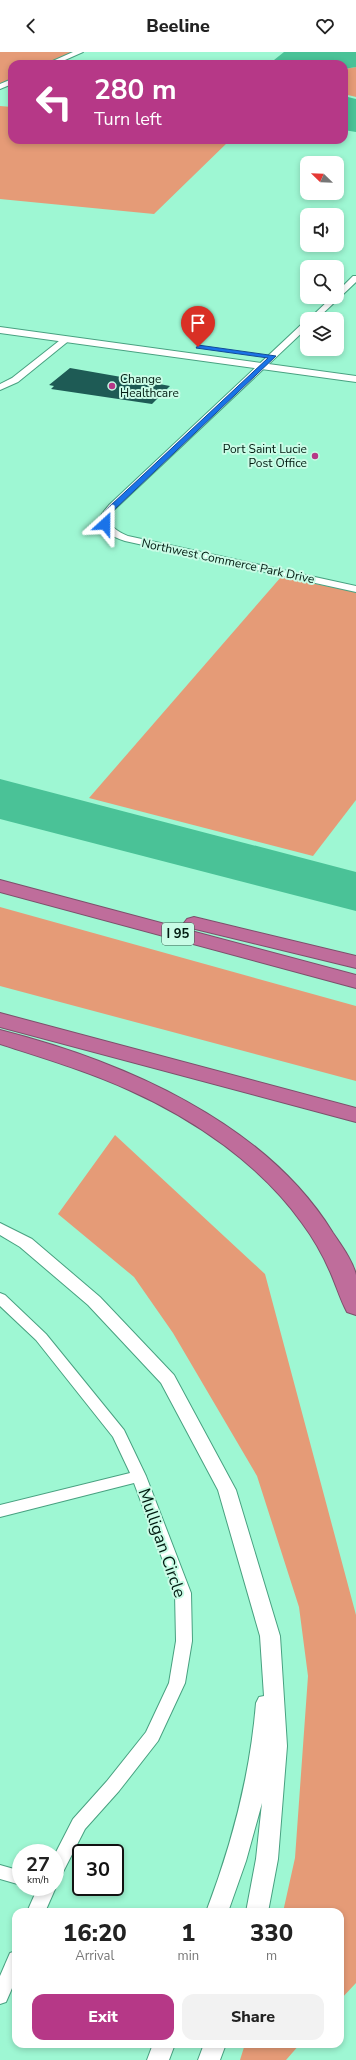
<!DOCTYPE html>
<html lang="en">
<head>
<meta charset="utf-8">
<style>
  :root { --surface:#fff; --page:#f2f2f2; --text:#222; --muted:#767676; --accent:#b63887 }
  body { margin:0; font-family:"Nunito Sans",sans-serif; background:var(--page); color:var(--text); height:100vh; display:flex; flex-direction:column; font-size:15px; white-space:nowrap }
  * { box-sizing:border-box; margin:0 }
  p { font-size:13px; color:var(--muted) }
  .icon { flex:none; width:22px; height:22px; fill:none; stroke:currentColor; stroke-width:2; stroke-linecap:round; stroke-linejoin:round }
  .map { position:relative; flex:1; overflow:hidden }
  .details { position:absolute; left:12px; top:1856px; width:332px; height:140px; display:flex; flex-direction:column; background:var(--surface); border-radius:12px; box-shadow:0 2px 6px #0003 }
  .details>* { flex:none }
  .banner { position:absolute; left:8px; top:8px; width:340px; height:84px; border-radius:12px; box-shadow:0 2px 6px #0003; background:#b63887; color:#fff; overflow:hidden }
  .needle { width:26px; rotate:293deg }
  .controls { position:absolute; left:300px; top:104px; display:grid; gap:8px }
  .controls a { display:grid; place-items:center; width:44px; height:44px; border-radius:8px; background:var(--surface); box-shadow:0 2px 6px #0003; font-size:20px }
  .speed { position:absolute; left:12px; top:1792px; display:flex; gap:8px; font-size:20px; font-weight:700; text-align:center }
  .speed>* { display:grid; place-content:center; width:52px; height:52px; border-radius:50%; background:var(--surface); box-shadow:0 2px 6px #0003; line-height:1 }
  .speed small { font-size:10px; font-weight:400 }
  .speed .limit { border:2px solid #111; border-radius:6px; background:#fff; color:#111 }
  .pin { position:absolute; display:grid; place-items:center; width:34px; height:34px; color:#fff; margin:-41px -17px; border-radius:50% 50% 50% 0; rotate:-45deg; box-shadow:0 0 4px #0007 }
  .pin .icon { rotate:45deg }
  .me { position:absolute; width:44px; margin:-22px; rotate:24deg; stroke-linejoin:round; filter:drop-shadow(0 0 3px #0008) }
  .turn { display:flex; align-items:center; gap:14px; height:84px; padding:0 20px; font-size:18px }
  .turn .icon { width:52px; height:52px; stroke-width:2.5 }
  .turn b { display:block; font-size:28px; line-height:34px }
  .eta { display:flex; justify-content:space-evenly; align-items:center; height:68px; text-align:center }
  .eta b { font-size:24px; font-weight:800; line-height:28px }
  .cta { display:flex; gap:8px; margin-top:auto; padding:8px 20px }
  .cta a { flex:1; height:46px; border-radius:12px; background:var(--accent); color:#fff; font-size:16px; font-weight:800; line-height:46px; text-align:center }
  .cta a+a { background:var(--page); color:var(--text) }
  header { display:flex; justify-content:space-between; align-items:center; height:52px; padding:0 20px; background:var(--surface); font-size:18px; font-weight:800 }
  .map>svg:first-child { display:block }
  .green { fill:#e59b77 }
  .water { fill:#4ac297 }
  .building { fill:#1e5b55 }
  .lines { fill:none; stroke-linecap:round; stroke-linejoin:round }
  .minor-casing { stroke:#48a180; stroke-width:2 }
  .tertiary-casing { stroke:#48a180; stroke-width:2 }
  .motorway-casing { stroke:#7c506b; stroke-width:2 }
  .minor { fill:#fff; fill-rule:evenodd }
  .tertiary { fill:#fff; fill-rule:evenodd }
  .motorway { fill:#bf6d9b; fill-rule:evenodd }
  .route { fill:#1a73e8; stroke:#114b97 }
  .poi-dot { fill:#b63887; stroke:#c9fce6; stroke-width:1.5 }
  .labels { text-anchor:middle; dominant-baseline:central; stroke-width:4; stroke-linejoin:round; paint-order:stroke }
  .far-poi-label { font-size:12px; fill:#001b11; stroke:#c9fce6; text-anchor:start }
  .far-street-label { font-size:12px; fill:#001b11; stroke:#c9fce6 }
  .shield { fill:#c9fce6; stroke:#3c5e51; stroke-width:1 }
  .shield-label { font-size:13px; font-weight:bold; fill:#001b11 }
  .near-street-label { font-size:17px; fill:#001b11; stroke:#c9fce6 }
</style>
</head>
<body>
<header><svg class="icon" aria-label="back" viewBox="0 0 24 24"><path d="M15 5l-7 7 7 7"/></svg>Beeline<svg class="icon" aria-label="heart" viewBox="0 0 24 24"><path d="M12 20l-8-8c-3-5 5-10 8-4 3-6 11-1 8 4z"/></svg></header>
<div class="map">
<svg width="356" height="2008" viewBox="0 0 356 2008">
  <rect width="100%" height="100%" fill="#9ef7d3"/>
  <g class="green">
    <polygon points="0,0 73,0 44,12 12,12 12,27 0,32"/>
    <polygon points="356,15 356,45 344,42 344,17"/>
    <polygon points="0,54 12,55 12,88 213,88 228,90 154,162 0,147"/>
    <polygon points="281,525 356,540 356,748 313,804 89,746"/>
    <polygon points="0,855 356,954 356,1029 0,934"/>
    <polygon points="115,1083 265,1222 356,1563 356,1931 340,1948 340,1860 283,1860 295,1806 308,1624 299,1555 257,1424 173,1281 134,1225 58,1162"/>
    <polygon points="245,1992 300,1992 286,2008 240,2008"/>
  </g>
  <g class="water">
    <polygon points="284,0 356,0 356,15 344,17 344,12 269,12"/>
    <polygon points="344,44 356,47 356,80 344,78"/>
    <polygon points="0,727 356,820 356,859 0,767"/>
  </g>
  <polygon class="building" points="70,316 127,326 170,334 152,352 51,337 54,334 49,333"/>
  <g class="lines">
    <defs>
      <g id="minor">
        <polygon points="353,224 356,224 356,230 317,267 309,267 332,245 337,245 337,240"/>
        <path d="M304,270H307V276L115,457L109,463C110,476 117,479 128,484L356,534V540L125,489C111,485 102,478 101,463L109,453Z"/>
        <polygon points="64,285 71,287 18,330 0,338 0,332 12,326"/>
        <polygon points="0,1241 5,1243 46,1282 124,1378 146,1424 191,1541 192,1589 185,1631 158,1689 119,1739 85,1777 61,1824 55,1826 55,1802 73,1767 107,1729 146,1680 169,1631 176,1589 175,1541 134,1431 0,1465 0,1453 130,1421 113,1385 36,1288 0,1254"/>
        <polygon points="0,1813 21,1819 21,1833 0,1827"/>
        <polygon points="55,1834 56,1835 45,1860 27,1860 38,1835"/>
        <polygon points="16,1899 16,1927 6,1950 0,1952 0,1924 10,1901"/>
      </g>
      <g id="tertiary">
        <polygon points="73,0 83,0 56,12 46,12"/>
        <polygon points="12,27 12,32 0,37 0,32"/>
        <polygon points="0,275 356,324 356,330 0,281"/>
        <path d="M0,1171L32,1187L100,1245L174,1323L236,1438L280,1584L287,1694L278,1807L268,1860H246L256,1807L262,1751L246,1809L228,1860H206C232,1792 250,1724 256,1651L259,1645L264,1644L260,1584L218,1438L161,1331L88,1253L20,1195L0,1183Z"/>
        <polygon points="153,1992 175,1992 169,2008 147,2008"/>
        <polygon points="204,1992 226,1992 220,2008 198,2008"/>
      </g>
      <g id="motorway">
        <polygon points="0,828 356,923 356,936 0,840"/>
        <polygon points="194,865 356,904 356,916 187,875 184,871 187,867"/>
        <polygon points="0,961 356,1056 356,1070 0,975"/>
        <path d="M0,978C122,1009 265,1070 333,1181C341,1193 353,1209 356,1223C356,1235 356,1250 356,1263L347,1260C341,1249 337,1236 332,1224C324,1205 314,1187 302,1171C260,1112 194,1067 129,1038C87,1019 43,1006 0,992Z"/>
      </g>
    </defs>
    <use href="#minor" class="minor-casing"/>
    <use href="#tertiary" class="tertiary-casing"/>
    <use href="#motorway" class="motorway-casing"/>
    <use href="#minor" class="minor"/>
    <use href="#tertiary" class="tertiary"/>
    <use href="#motorway" class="motorway"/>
  </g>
  <polygon class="route" points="198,293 276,304 115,457 108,464 108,473 103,473 102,463 110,454 268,306 196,296"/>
  <g class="poi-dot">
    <circle cx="112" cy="334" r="4"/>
    <circle cx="315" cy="404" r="4"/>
  </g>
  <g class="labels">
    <g class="far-poi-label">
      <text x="120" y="327">Change<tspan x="120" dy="14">Healthcare</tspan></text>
      <text x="307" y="397" text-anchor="end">Port Saint Lucie<tspan x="307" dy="14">Post Office</tspan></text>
    </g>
    <g class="far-street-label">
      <text transform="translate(228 509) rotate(12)">Northwest Commerce Park Drive</text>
    </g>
    <rect class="shield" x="162" y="871" width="32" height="22" rx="3"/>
    <g class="shield-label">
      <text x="178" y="882">I 95</text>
    </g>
    <g class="near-street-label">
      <text transform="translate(162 1491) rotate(71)">Mulligan Circle</text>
    </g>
  </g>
</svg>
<div class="controls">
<a><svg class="needle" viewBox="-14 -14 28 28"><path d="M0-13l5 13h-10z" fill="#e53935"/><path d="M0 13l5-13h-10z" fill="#767676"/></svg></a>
<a><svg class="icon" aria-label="sound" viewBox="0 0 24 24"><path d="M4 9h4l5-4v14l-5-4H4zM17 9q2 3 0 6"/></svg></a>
<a><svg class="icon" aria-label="search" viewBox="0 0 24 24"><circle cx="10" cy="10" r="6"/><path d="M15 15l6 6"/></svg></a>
<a><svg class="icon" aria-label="layers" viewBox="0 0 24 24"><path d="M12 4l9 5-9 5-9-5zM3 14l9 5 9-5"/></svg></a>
</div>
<div class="speed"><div>27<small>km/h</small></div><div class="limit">30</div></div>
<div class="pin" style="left:198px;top:295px;background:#d93025"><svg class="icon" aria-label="arrive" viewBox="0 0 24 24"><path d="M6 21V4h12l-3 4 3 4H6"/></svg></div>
<svg class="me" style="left:105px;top:472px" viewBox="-20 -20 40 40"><path d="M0-17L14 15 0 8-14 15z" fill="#1a73e8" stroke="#fff" stroke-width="4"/></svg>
<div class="banner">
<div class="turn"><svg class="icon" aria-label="left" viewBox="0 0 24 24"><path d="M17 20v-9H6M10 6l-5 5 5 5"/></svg><div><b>280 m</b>Turn left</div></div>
</div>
<section class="details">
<div class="eta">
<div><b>16:20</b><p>Arrival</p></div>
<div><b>1</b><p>min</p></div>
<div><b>330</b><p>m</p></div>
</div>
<div class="cta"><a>Exit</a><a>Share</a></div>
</section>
</div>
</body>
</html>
